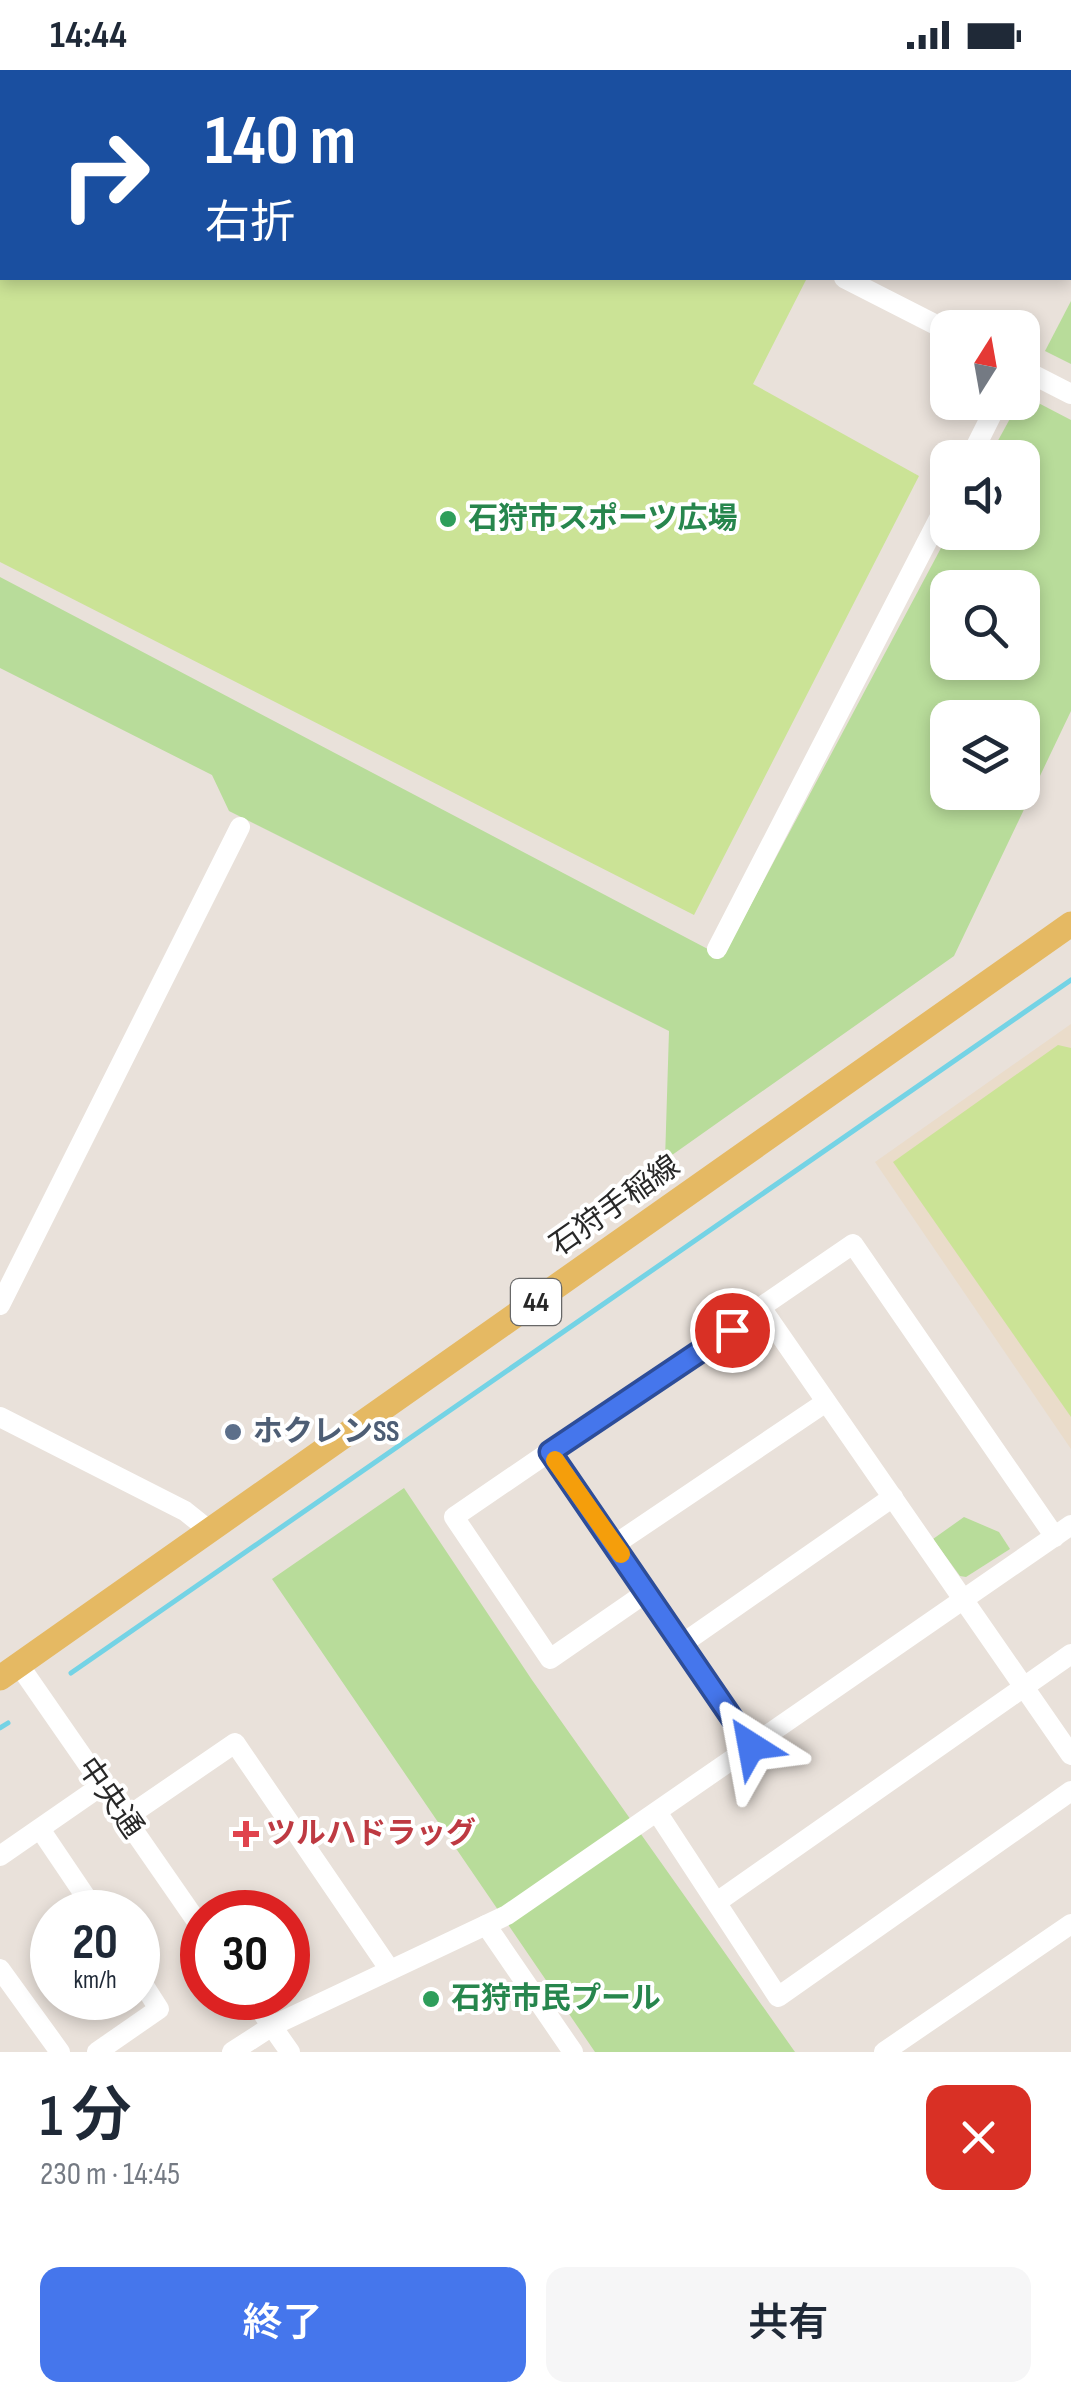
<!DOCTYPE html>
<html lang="ja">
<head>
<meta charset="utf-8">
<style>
  :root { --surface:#fff; --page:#f6f6f7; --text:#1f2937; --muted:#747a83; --accent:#4576ec }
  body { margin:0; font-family:"Sofia Sans Condensed","Noto Sans JP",sans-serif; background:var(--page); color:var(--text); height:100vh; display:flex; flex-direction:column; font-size:38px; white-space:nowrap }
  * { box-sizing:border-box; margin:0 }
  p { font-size:32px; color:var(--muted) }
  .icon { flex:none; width:55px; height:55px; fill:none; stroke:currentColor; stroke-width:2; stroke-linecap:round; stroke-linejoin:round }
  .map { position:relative; height:1982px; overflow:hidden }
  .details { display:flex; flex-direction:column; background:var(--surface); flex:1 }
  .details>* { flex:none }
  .banner { position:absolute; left:0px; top:0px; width:1072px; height:210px; box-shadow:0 5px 15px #0003; background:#1a4fa0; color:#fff; overflow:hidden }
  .needle { width:65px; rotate:11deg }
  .buttons { position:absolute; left:930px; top:240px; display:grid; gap:20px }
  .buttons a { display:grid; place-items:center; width:110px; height:110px; border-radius:20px; background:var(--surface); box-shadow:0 5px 15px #0003; font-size:50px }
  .speed { position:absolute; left:30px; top:1820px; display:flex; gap:20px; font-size:50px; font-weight:700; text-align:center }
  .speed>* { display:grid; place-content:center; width:130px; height:130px; border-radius:50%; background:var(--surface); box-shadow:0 5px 15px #0003; line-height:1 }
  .speed small { font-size:25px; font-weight:400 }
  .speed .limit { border:15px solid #d22; background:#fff; color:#111 }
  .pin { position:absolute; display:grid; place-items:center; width:85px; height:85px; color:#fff; margin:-42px; border:5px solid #fff; border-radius:50%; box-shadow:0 2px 10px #0007 }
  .me { position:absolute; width:110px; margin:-55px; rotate:326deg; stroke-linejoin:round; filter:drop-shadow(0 0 8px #0008) }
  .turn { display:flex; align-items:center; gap:35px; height:210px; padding:0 40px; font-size:45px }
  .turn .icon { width:130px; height:130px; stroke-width:2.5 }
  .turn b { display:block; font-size:70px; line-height:85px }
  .round { display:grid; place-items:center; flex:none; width:105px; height:105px; border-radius:20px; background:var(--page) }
  .headline { display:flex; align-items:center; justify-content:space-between; height:170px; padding:0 40px }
  h1 { font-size:60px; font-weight:600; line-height:75px }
  .cta { display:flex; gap:20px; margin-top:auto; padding:20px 40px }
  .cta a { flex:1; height:115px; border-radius:20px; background:var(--accent); color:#fff; font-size:40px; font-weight:600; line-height:115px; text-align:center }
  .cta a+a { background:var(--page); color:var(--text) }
  .status { display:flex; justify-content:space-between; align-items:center; height:70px; padding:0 50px; background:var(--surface); direction:ltr }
  .status svg { height:28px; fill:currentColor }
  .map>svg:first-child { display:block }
  .education { fill:#eadcca }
  .green { fill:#b8dc9a; fill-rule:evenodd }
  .pitch { fill:#cbe396 }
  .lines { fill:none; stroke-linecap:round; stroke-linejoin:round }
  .stream { stroke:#74d3e5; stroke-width:5 }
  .minor { stroke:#fff; stroke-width:20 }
  .major { stroke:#e5b963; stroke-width:25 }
  .route-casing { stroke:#2d4d99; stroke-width:25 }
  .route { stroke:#4576ec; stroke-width:18 }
  .slow { stroke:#f59e0b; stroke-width:18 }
  .leisure-dot { fill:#2e9e5b; stroke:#fff; stroke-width:4 }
  .service-dot { fill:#5c6f8a; stroke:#fff; stroke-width:4 }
  .health-dot { fill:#e0444e; stroke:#fff; stroke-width:4 }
  .labels { text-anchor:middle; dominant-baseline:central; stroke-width:8; stroke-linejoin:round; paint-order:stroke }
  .shield { fill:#fff; stroke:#686868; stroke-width:2.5 }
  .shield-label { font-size:28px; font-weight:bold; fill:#282828 }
  .leisure-label { font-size:30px; font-weight:bold; fill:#27864d; stroke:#fff; text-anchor:start }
  .street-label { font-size:30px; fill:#282828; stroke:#fff }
  .service-label { font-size:30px; font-weight:bold; fill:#4e5e75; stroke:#fff; text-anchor:start }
  .health-label { font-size:30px; font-weight:bold; fill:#be3a42; stroke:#fff; text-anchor:start }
</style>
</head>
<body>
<div class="status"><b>14:44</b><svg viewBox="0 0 49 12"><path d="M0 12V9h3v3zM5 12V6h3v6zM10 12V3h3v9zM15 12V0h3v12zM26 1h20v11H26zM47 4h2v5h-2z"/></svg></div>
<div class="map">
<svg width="1071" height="1982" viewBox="0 0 1071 1982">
  <rect width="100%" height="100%" fill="#e9e1da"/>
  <polygon class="education" points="1071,954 1071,1379 875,1092"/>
  <g class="green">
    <polygon points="1071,231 1071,294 1045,281"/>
    <path d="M1023,325L1071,350V641L954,886L665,1090L669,961L229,741L212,705L0,598V507L723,887L949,463L1022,462V388L989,387ZM948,518H1022V592H948ZM948,648H1022V722H948Z"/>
    <polygon points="404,1418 532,1610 795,1982 595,1982 272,1509"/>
    <polygon points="964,1447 999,1462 1010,1479 966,1507 960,1506 933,1469"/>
  </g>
  <g class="pitch">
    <polygon points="0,0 402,2 2,2 2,208 807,208 753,314 919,406 694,845 0,492"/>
    <polygon points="1058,975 1071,978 1071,1347 893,1092"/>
  </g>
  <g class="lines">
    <g class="stream">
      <polyline points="71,1603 1071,910"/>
      <polyline points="0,1658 8,1653"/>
    </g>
    <g class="minor">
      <polyline points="441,0 446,2"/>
      <polyline points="680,2 682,0"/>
      <polyline points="844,208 948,261"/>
      <polyline points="1022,299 1071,324"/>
      <polyline points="970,388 998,332"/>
      <polyline points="717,879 948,431"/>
      <polyline points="0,1235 240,757"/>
      <polyline points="762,1239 1071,1685"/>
      <polyline points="0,1347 185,1441 210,1461"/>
      <polyline points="550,1382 751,1676"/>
      <polyline points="614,1475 826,1332"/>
      <polyline points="647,1522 550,1589 454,1447 853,1174 1055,1467"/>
      <polyline points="682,1574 893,1427"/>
      <polyline points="19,1595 202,1859"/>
      <polyline points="657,1742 778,1927 1071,1721"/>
      <polyline points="124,1749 235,1673 390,1900"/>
      <polyline points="40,1759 96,1842"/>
      <polyline points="0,1786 101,1716"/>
      <polyline points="717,1832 1071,1584"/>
      <polyline points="486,1855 573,1982"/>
      <polyline points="0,1899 60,1982"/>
      <polyline points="252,1928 290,1982"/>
      <polyline points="97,1982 159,1939 138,1906"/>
      <polyline points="232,1982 272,1956 507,1845 1071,1455"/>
      <polyline points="884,1982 1071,1854"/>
    </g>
    <polyline class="major" points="0,1608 1071,854"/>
  </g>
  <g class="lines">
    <defs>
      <polyline id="route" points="732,1260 550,1382 751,1676"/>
    </defs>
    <use href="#route" class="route-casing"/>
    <use href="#route" class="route"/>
    <polyline class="slow" points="555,1390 621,1484"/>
  </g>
  <g class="leisure-dot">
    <circle cx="448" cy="449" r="10"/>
    <circle cx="431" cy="1929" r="10"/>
  </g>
  <circle class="service-dot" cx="233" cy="1362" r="10"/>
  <path class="health-dot" d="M241 1749h10v10h10v10h-10v10h-10v-10h-10v-10h10z"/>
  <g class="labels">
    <rect class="shield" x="511" y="1209" width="50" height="46" rx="8"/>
    <g class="shield-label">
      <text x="536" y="1232">44</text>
    </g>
    <g class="leisure-label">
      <text x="468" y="449">石狩市スポーツ広場</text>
      <text x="451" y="1929">石狩市民プール</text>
    </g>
    <g class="street-label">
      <text transform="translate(615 1136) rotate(-35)">石狩手稲線</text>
      <text transform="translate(110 1728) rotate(55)">中央通</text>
    </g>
    <g class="service-label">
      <text x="253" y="1362">ホクレンSS</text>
    </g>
    <g class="health-label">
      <text x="266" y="1764">ツルハドラッグ</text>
    </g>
  </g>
</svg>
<div class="buttons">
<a><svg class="needle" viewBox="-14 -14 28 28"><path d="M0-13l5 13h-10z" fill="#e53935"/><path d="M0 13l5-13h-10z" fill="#747a83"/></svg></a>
<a><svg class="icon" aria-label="sound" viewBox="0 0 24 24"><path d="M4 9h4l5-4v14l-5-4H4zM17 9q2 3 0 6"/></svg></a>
<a><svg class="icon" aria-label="search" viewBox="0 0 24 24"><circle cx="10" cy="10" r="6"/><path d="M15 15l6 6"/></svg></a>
<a><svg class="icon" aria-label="layers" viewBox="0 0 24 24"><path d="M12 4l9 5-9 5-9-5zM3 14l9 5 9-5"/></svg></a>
</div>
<div class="speed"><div>20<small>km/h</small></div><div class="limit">30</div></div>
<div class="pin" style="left:732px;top:1260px;background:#d93025"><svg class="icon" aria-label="arrive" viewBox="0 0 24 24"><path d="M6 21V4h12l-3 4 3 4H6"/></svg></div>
<svg class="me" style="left:751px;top:1676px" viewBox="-20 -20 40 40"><path d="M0-17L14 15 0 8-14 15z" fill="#4576ec" stroke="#fff" stroke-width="4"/></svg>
<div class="banner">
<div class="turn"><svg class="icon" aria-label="right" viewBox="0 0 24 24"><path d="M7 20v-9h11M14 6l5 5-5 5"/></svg><div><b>140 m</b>右折</div></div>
</div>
</div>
<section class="details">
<div class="headline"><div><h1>1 分</h1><p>230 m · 14:45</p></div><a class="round" style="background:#d93025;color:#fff"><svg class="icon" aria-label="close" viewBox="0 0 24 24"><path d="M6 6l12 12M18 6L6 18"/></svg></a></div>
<div class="cta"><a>終了</a><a>共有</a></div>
</section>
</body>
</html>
